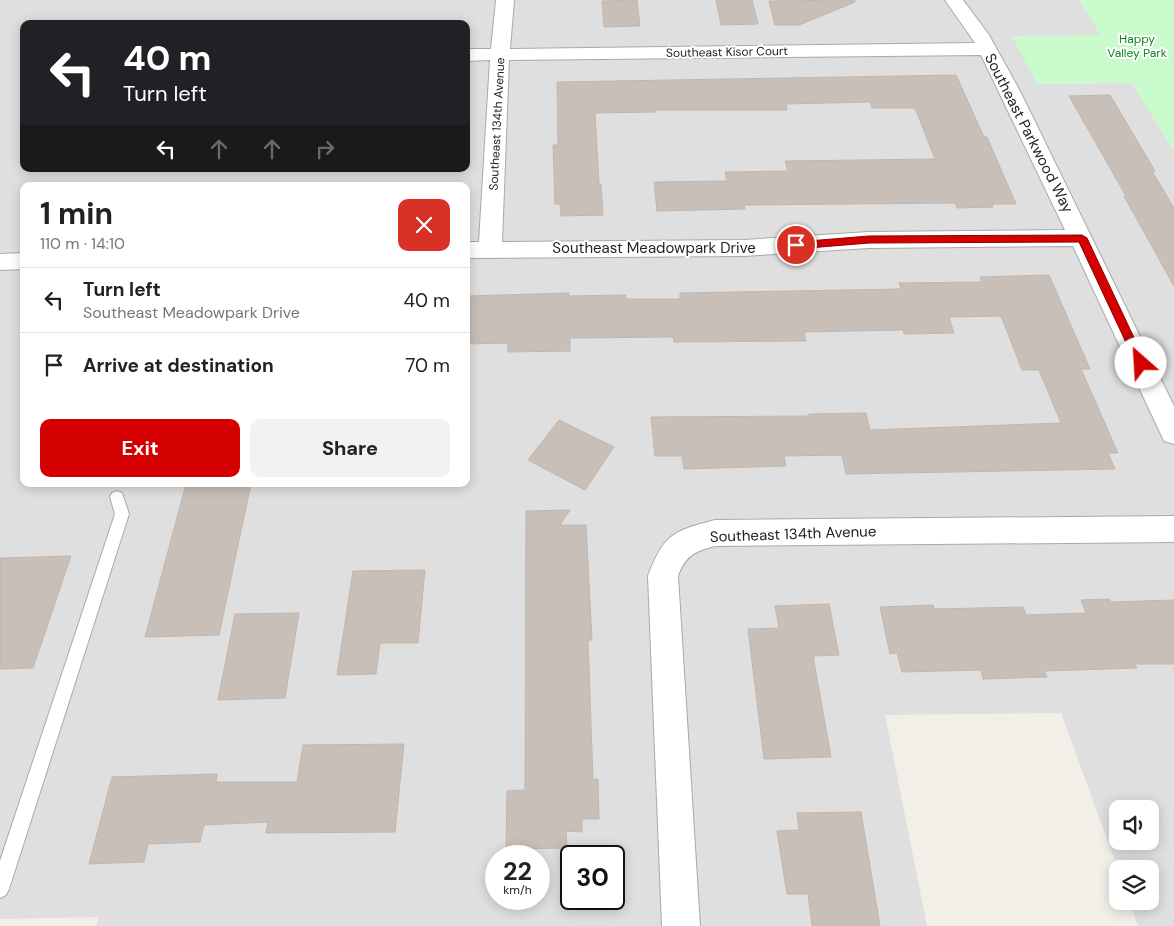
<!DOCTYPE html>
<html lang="en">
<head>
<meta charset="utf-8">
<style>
  :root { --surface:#fff; --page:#f2f2f2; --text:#222; --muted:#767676; --line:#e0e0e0; --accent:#d40000 }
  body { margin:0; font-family:"DM Sans",sans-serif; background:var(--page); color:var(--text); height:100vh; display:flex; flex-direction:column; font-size:19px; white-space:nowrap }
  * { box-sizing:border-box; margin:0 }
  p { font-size:16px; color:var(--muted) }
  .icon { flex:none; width:28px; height:28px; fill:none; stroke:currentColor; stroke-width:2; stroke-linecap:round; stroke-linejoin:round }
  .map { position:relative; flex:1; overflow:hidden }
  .details { position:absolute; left:20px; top:182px; width:450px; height:305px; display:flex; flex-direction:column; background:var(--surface); border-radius:10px; box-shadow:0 2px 12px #0003 }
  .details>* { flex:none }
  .banner { position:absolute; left:20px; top:20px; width:450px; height:152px; border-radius:10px; box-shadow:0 2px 12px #0003; background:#202124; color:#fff; overflow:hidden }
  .controls { position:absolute; left:1109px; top:800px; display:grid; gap:10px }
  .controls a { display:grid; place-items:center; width:50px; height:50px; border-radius:10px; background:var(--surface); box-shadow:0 2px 12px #0003; font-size:25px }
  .speed { position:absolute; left:485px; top:845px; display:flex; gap:10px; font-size:25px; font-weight:700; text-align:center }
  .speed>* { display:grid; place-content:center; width:65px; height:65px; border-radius:50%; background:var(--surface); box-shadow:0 2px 12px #0003; line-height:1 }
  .speed small { font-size:12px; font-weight:400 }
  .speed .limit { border:2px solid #111; border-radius:8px; background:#fff; color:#111 }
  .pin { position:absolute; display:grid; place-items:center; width:42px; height:42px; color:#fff; margin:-21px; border:2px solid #fff; border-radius:50%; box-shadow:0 1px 5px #0007 }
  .me { position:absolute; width:55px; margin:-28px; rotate:334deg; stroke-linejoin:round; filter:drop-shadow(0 0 4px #0008) }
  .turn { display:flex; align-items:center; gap:18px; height:105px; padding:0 20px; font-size:22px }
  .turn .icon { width:65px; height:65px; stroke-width:2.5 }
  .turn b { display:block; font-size:35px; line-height:42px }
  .lanes { display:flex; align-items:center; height:48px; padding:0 20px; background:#0003; justify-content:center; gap:25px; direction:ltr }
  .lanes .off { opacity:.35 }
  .round { display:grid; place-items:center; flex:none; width:52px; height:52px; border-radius:10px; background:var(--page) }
  .headline { display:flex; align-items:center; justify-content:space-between; height:85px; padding:0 20px }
  h1 { font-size:30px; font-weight:700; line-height:38px }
  .primary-button { display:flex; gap:10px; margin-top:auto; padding:10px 20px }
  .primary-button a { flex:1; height:58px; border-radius:10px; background:var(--accent); color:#fff; font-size:20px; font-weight:700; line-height:58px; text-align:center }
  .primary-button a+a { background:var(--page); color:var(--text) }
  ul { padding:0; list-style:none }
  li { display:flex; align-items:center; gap:15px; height:65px; padding:0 20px; border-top:1px solid var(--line) }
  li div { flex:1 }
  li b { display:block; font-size:19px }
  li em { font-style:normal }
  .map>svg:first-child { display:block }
  .residential { fill:#e0dfdf; fill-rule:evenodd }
  .park { fill:#c8facc }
  .building { fill:#c7bfb8; stroke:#c4b6ab }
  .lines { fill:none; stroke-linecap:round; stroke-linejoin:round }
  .lane-casing { stroke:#a9a9a9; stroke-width:2 }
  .street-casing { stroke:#a9a9a9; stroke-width:2 }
  .lane { fill:#fff; fill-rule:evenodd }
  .street { fill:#fff; fill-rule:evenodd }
  .route { fill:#d40000; stroke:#8a0000 }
  .labels { text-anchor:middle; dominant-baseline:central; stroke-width:4; stroke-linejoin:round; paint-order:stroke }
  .far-park-label { font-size:12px; fill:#0c8416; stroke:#fff }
  .far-street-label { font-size:12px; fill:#222; stroke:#fff }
  .street-label { font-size:15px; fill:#222; stroke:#fff }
</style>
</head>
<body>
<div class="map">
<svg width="1174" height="926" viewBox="0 0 1174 926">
  <rect width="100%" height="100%" fill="#f2efe9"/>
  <path class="residential" d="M0,0H1079L1101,35L1037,84L1132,83L1174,151V926H1138L1129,901H1150V869H1118L1061,713L885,715L927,926H96L99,917L0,919ZM24,24H466V169H24ZM24,186H466V484H24ZM1118,809H1150V841H1118ZM496,856H539V899H496ZM571,856H614V899H571Z"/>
  <polygon class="park" points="1079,0 1174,0 1174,151 1132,83 1037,84 1012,36 1101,35"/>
  <g class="building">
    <polygon points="637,0 640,26 604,27 602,1"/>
    <polygon points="716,0 752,0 758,24 721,25"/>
    <polygon points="855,0 855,2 799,25 775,25 769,1"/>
    <polygon points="956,75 984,137 987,137 1016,204 992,204 993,207 957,208 955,203 744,205 745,209 657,211 654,182 727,181 725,172 788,171 785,161 935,159 915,108 872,108 870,102 786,104 787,110 654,110 655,112 595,113 599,184 601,184 603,215 561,216 560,204 555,204 553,145 558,145 557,82"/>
    <polygon points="1110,95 1155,171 1152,171 1174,208 1174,286 1124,196 1126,196 1069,96"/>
    <polygon points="1049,275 1090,369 1081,369 1118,453 1108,453 1115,469 846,474 842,455 784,456 786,466 684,469 682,456 655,456 651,417 809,416 809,414 866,413 870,430 1061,423 1039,370 1022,370 1001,316 949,317 954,333 904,334 903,330 804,332 806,341 674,342 673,337 570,338 570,351 508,352 508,343 466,344 466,296 569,293 569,296 626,295 626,299 680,299 680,293 901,289 899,283 982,282 980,277"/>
    <polygon points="559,420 614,447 585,490 528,460"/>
    <polygon points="186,484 251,484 219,635 145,637"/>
    <polygon points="570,510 560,525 586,525 592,640 588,640 593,779 598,779 599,819 582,819 582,832 566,831 567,848 506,849 507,791 525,790 526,511"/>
    <polygon points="71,556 33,668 0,669 0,558"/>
    <polygon points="425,570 418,643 380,643 376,674 337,675 353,571"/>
    <polygon points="1109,599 1111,602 1174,600 1174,664 1135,664 1137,668 1044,671 1047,677 983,679 981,670 902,672 897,653 890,654 880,607 933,605 934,609 1023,607 1026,615 1086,613 1081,600"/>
    <polygon points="829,604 839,655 813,656 831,757 764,759 748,629 779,628 775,606"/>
    <polygon points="299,613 285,698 218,700 235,614"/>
    <polygon points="404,744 395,832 266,833 268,822 204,825 200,842 148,844 144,862 89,864 112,777 217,774 216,782 297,782 303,745"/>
    <polygon points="861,812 880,926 812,926 808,894 787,894 777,831 799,830 797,813"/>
  </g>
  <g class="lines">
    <defs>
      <polygon id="lane" points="117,491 122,493 129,514 9,889 6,895 0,898 0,861 115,514 110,497 112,493"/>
      <g id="street">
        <path d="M496,0H514L510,49L975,43L945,0H963L989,35L1021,93L1174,406V444L1164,441L1073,246L869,248L743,256L466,258V242H479L490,60L466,61V49H491ZM981,55L1065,230L869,232L743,240L502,242L509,60Z"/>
        <polygon points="24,253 24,269 0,270 0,254"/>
        <path d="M1174,516V542L715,546C695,551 685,556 678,576L700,926H662L648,576C664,534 673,531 715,520Z"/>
      </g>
    </defs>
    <use href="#lane" class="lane-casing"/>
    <use href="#street" class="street-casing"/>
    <use href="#lane" class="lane"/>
    <use href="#street" class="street"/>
  </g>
  <polygon class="route" points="1082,235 1087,238 1146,363 1145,366 1137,366 1079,242 869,243 796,249 791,245 796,242 869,236"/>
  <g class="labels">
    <g class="far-park-label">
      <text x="1137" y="39">Happy<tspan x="1137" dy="14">Valley Park</tspan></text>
    </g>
    <g class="far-street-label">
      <text transform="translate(727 52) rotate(-1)">Southeast Kisor Court</text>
      <text transform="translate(497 124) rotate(-87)">Southeast 134th Avenue</text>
    </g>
    <g class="street-label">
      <text transform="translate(1029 133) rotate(63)">Southeast Parkwood Way</text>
      <text x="654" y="248">Southeast Meadowpark Drive</text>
      <text transform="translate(793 534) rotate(-2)">Southeast 134th Avenue</text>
    </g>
  </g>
</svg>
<div class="controls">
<a><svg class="icon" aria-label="sound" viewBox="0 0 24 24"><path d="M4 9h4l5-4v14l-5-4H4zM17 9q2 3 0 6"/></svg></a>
<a><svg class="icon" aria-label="layers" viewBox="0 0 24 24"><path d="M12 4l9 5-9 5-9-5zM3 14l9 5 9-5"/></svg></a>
</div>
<div class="speed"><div>22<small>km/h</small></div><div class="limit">30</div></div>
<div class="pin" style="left:796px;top:245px;background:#d93025"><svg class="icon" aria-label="arrive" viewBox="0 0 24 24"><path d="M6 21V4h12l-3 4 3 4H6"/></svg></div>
<svg class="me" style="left:1141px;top:363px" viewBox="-20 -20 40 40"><circle r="19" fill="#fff"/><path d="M0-13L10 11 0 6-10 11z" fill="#d40000"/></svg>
<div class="banner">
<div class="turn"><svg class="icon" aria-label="left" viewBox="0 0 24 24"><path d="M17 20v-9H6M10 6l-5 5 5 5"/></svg><div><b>40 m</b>Turn left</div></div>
<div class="lanes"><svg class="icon" aria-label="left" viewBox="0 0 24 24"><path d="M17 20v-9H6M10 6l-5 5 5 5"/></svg><svg class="icon off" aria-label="ahead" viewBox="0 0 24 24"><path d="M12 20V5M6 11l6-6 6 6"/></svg><svg class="icon off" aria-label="ahead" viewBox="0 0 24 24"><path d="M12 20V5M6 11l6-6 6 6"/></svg><svg class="icon off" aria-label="right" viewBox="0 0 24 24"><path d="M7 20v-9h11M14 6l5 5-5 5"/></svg></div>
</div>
<section class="details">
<div class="headline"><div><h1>1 min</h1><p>110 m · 14:10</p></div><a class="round" style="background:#d93025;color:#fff"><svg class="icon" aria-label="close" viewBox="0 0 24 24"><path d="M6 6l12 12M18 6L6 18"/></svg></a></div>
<ul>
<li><svg class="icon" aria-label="left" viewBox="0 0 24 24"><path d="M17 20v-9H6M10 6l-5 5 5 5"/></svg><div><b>Turn left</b><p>Southeast Meadowpark Drive</p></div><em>40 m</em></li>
<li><svg class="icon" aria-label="arrive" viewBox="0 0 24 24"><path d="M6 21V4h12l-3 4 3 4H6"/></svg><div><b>Arrive at destination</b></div><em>70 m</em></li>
</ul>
<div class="primary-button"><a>Exit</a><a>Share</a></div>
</section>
</div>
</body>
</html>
